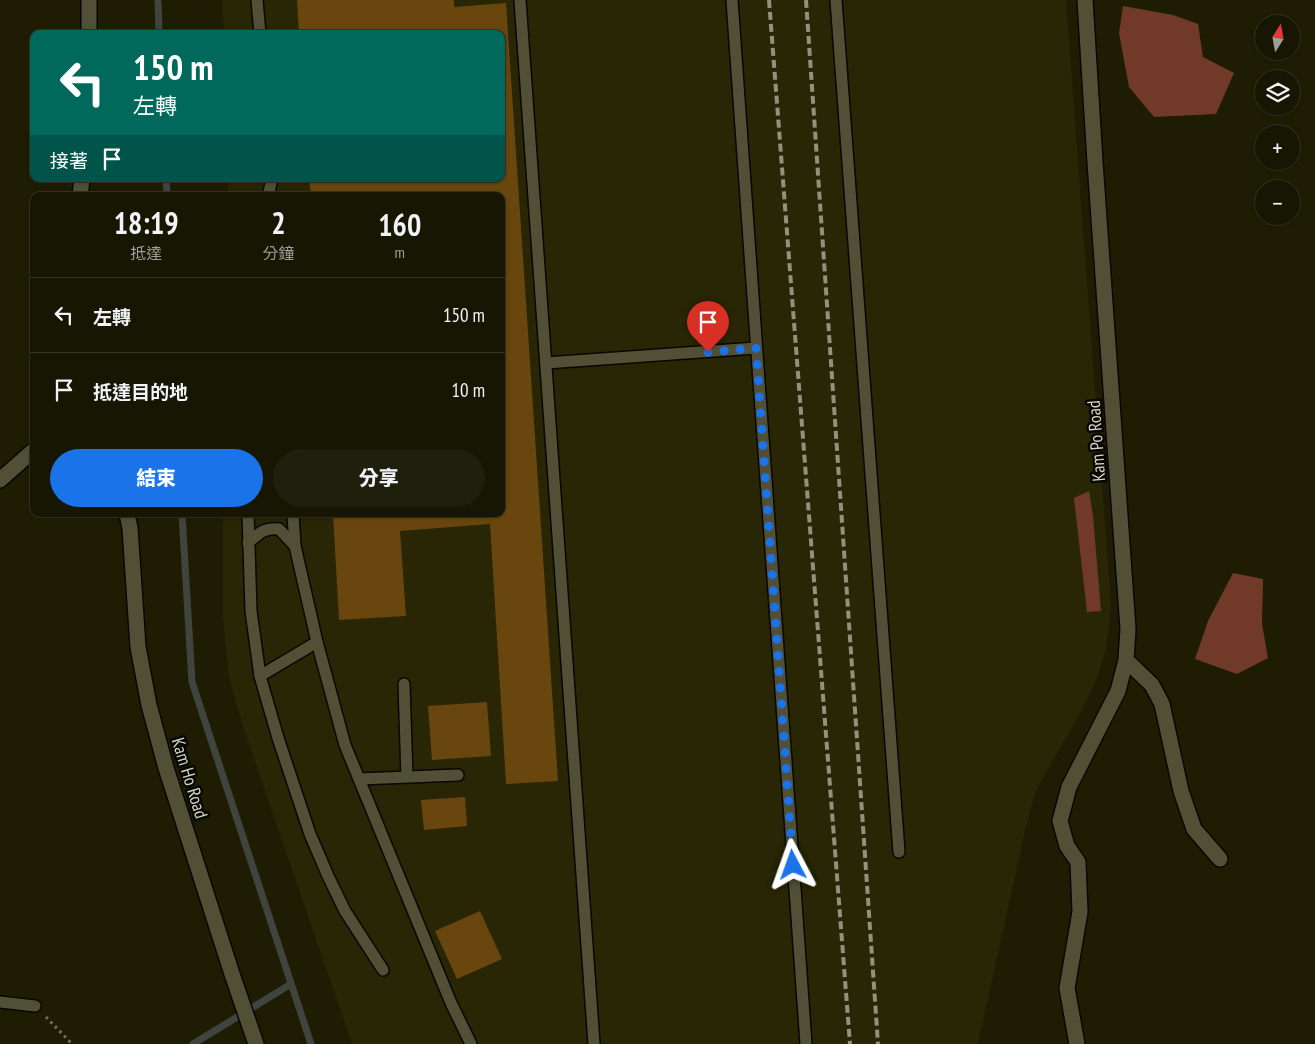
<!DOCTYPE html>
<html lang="zh-TW">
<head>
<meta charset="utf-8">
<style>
  :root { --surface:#161603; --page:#1f1f0d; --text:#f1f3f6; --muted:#9e9f9a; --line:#353525; --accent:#1a73e8 }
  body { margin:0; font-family:"PT Sans Narrow","Noto Sans TC",sans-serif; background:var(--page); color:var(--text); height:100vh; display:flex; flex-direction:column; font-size:19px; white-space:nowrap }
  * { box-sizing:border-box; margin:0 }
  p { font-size:16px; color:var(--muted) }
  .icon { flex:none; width:28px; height:28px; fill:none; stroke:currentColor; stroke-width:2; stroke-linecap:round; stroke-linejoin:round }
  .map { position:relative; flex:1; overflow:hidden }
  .panel { position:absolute; left:30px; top:192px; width:475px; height:325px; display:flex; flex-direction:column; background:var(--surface); border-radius:10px; box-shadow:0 1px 4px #0004,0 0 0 1px var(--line) }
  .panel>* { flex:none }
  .hud { position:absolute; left:30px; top:30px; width:475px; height:152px; border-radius:10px; box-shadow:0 1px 4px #0004,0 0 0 1px var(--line); background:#00695c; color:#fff; overflow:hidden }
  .needle { width:32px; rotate:11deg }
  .buttons { position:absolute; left:1255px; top:15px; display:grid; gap:10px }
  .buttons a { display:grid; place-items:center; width:45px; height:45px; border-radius:50%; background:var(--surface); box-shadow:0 1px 4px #0004,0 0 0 1px var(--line); font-size:25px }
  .pin { position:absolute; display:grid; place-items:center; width:42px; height:42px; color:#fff; margin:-51px -21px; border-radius:50% 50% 50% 0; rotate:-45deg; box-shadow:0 0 5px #0007 }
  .pin .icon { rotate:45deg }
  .me { position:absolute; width:55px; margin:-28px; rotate:356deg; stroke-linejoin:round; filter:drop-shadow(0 0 4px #0008) }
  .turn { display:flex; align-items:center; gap:18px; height:105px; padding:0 20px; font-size:22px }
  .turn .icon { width:65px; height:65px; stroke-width:2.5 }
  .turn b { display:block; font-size:35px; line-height:42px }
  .then { display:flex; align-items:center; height:48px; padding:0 20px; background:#0003; gap:10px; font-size:19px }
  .eta { display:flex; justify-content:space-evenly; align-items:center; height:85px; text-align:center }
  .eta b { font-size:30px; font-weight:800; line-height:35px }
  .action { display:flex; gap:10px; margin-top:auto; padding:10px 20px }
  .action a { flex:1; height:58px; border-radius:30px; background:var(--accent); color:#fff; font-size:20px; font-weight:800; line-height:58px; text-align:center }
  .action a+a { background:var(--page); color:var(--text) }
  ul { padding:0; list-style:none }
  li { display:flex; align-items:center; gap:15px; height:75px; padding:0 20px; border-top:1px solid var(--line) }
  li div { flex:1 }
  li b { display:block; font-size:19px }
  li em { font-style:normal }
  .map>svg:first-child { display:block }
  .built { fill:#282604 }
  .forest { fill:#713a28 }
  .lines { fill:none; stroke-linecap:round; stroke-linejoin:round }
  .stream { stroke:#40443e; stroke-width:7 }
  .building { fill:#69460d }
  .service-casing { stroke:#080700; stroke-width:14 }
  .minor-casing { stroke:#080700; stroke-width:18 }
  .path { stroke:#767561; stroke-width:3; stroke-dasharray:2.5 4; stroke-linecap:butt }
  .service { stroke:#515036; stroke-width:11 }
  .minor { stroke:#515036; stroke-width:15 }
  .rail { stroke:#92917e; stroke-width:4; stroke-dasharray:8 4; stroke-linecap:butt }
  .route { stroke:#1a73e8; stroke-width:9; stroke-dasharray:0 16.2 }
  .labels { text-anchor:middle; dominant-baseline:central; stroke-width:5; stroke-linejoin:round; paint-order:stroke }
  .street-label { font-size:18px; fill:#d6d6c7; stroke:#070701 }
</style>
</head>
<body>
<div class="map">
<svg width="1315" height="1044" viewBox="0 0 1315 1044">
  <rect width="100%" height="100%" fill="#1e1d04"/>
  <polygon class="built" points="222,0 1066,0 1111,605 1106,650 1097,678 1082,710 1036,790 1025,831 978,1044 352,1044 244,730 229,678 223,619 223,514 501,514 501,196 228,196 228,179 501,179 501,34 224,34"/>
  <g class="forest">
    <polygon points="1123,6 1173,15 1198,24 1203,57 1234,73 1216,114 1154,117 1129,87 1119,33"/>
    <polygon points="1089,491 1093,516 1101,611 1087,612 1074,498"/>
    <polygon points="1233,573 1263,579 1262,624 1268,658 1237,674 1195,659 1208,621"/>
  </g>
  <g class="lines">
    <g class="stream">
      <polyline points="158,0 159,34"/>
      <polyline points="166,179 167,196"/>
      <polyline points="182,514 192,682 311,1044"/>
      <polyline points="193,1044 291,984"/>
    </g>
  </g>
  <g class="building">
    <polygon points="297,0 454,0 454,7 506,3 558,781 506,784 490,524 400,531 406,616 339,620 333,514 501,514 501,196 311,196 309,179 501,179 501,34 299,34"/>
    <polygon points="487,702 491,756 432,760 428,706"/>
    <polygon points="465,797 467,826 424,830 421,800"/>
    <polygon points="480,911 502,959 457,979 435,931"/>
  </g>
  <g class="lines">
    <defs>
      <g id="service">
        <polyline points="257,0 260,34"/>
        <polyline points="520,0 594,1044"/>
        <polyline points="732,0 806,1044"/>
        <polyline points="836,0 899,852"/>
        <polyline points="268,196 272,179"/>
        <polyline points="546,363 756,348"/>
        <polyline points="248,514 251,611 260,676 278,738 310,834 328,876 345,911 383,970"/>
        <polyline points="293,514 295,546 317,642 345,745 451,1003 471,1044"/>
        <path d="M248,543C259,533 265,527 279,529L295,546"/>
        <polyline points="260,676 317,642"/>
        <polyline points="404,684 407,777"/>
        <polyline points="359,779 458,775"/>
        <polyline points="0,1002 35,1006"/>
      </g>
      <g id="minor">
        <polyline points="89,0 89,34"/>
        <polyline points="80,196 82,179"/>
        <polyline points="0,480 34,450"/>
        <polyline points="127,514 130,528 138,647 149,705 166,768 232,974 256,1044"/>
        <polyline points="1126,660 1152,685 1162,704 1181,791 1194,829 1220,859"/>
        <polyline points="1077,1044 1067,988 1080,912 1078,862 1067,846 1060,821 1069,787 1118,691 1126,660 1128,629 1095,162 1085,0"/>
      </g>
    </defs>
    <use href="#service" class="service-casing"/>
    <use href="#minor" class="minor-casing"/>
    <polyline class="path" points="46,1017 72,1044"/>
    <use href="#service" class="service"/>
    <use href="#minor" class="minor"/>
    <g class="rail">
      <polyline points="769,0 850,1044"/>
      <polyline points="806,0 878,1044"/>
    </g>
  </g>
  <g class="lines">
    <polyline class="route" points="708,352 756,348 793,865"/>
  </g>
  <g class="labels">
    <g class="street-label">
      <text transform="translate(1096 441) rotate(-94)">Kam Po Road</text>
      <text transform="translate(190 778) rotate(73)">Kam Ho Road</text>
    </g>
  </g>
</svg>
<div class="buttons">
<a><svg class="needle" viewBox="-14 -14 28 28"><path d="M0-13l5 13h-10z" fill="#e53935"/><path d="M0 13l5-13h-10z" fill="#9e9f9a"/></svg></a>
<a><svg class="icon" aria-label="layers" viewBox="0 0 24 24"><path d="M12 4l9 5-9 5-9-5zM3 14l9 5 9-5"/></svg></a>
<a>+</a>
<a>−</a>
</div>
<div class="pin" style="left:708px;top:352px;background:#d93025"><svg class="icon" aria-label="arrive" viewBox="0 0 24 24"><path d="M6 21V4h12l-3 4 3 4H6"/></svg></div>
<svg class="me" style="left:793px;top:865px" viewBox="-20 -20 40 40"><path d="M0-17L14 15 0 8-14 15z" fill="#1a73e8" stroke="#fff" stroke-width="4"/></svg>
<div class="hud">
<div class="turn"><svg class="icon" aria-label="left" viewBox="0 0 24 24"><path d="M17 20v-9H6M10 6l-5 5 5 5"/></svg><div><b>150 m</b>左轉</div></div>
<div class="then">接著<svg class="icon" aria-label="arrive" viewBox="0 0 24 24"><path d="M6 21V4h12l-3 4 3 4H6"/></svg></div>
</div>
<section class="panel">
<div class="eta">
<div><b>18:19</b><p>抵達</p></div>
<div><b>2</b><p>分鐘</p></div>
<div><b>160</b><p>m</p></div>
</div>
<ul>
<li><svg class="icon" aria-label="left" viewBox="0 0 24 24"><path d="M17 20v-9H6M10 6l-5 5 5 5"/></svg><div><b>左轉</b></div><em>150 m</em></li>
<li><svg class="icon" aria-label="arrive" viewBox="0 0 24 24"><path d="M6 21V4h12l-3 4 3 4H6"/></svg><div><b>抵達目的地</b></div><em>10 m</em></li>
</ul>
<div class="action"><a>結束</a><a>分享</a></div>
</section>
</div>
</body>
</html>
